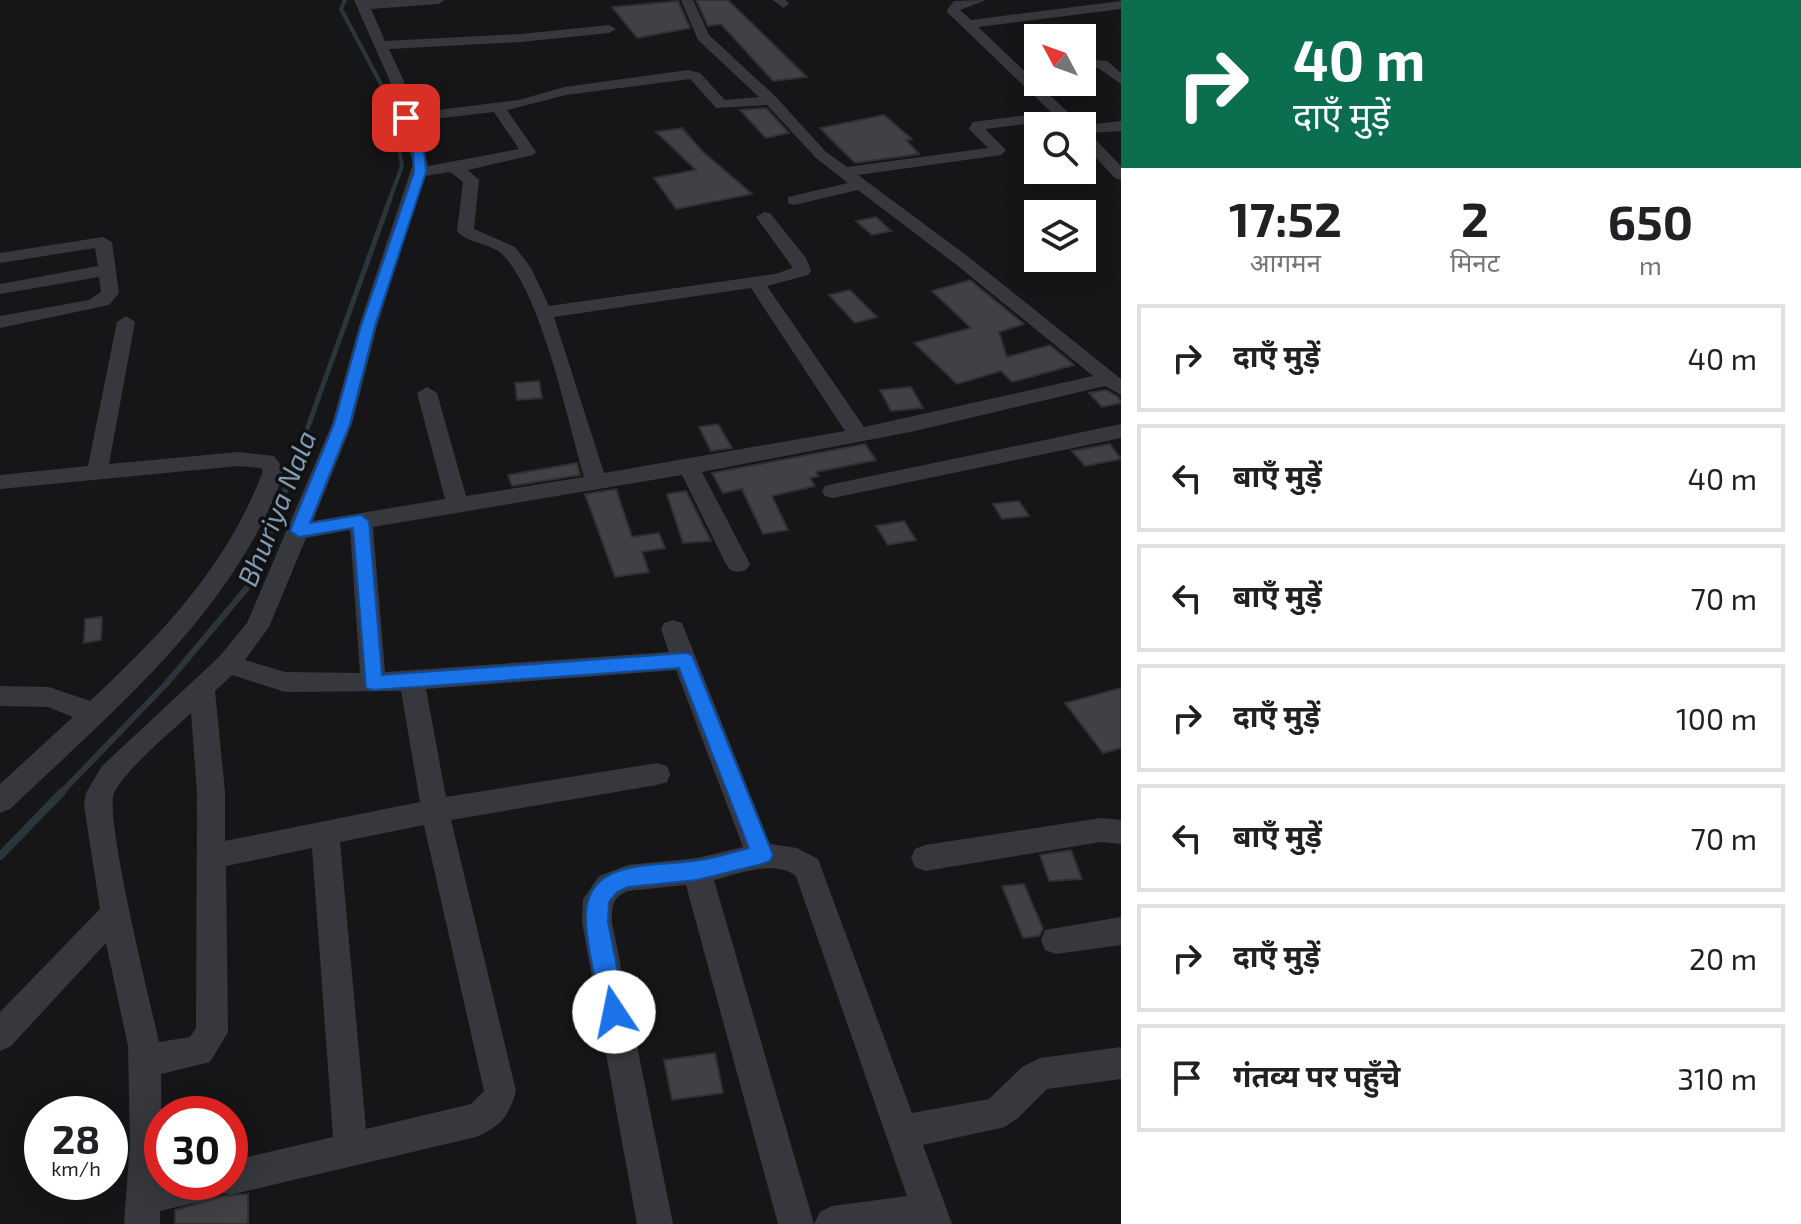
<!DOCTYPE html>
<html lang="hi">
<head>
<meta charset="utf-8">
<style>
  :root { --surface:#fff; --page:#f2f2f2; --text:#202124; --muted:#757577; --line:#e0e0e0 }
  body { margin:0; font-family:"Exo 2","Noto Sans Devanagari",sans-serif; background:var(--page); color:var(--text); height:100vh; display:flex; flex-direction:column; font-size:30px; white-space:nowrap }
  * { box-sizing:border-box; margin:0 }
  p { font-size:26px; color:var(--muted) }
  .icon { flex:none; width:44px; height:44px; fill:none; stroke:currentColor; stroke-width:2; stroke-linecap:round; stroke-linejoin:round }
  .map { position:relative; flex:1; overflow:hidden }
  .sheet { display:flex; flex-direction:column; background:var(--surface); width:680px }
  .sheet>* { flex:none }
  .banner { background:#0b6e4f; color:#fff; overflow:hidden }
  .needle { width:52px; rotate:311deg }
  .buttons { position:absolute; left:1024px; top:24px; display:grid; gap:16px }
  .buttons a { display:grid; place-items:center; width:72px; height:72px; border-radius:0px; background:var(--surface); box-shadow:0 4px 20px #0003; font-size:40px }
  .speed { position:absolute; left:24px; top:1096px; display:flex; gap:16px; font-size:40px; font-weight:700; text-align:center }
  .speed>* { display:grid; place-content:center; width:104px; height:104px; border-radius:50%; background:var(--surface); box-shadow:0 4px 20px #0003; line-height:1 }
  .speed small { font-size:20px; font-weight:400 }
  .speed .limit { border:12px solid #d22; background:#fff; color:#111 }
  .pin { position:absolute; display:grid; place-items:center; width:68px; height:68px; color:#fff; margin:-34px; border-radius:16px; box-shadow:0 4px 12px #0006 }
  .me { position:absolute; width:88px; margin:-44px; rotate:349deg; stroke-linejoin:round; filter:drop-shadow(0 0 6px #0008) }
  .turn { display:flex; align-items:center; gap:28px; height:168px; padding:0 40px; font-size:36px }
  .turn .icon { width:104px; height:104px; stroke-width:2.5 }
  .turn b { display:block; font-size:56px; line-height:68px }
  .eta { display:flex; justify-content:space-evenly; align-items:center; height:136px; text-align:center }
  .eta b { font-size:48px; font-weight:700; line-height:56px }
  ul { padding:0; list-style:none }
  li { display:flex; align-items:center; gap:24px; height:108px; margin:0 16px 12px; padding:0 24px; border:4px solid var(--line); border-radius:0px }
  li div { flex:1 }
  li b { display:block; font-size:30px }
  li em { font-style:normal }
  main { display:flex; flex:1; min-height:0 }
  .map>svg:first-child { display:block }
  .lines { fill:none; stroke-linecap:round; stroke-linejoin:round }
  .stream-far3 { stroke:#2c353c; stroke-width:4 }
  .stream-far2 { stroke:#2c353c; stroke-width:5 }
  .stream-far1 { stroke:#2c353c; stroke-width:6 }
  .stream { stroke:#2c353c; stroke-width:8 }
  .building { fill:#404145; stroke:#303034; stroke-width:2 }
  .minor { fill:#37383d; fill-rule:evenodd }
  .route { fill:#1a73e8; stroke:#114b97; stroke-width:2 }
  .labels { text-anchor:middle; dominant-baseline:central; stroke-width:7; stroke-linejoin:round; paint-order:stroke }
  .water-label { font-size:28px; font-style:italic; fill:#7f9bb3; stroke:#111113 }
</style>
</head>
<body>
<main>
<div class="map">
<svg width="1121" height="1224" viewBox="0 0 1121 1224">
  <rect width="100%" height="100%" fill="#161618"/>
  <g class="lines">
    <polyline class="stream-far3" points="345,0 341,9 391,103 402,166 389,201"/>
    <polyline class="stream-far2" points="296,460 390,199"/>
    <polyline class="stream-far1" points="60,794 166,684 252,582 297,458"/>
    <polyline class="stream" points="0,856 62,792"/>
  </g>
  <g class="building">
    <polygon points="696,0 728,0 807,77 773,81 721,24 708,26"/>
    <polygon points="678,1 690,28 637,38 612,7"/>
    <polygon points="766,108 789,133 766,138 740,110"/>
    <polygon points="884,115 912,139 906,140 919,154 855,163 820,128"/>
    <polygon points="682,128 702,151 752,194 676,209 654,178 696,170 656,132"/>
    <polygon points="876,217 891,231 872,235 856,221"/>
    <polygon points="970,280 1024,324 999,332 1007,357 1050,345 1074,365 1012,382 1001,371 957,384 914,343 971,328 932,291"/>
    <polygon points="850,290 877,317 855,323 829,295"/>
    <polygon points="539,381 542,398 517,400 515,383"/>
    <polygon points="911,387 923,408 891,411 880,390"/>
    <polygon points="1106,390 1118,397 1121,403 1102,407 1089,393"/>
    <polygon points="718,424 732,448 711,451 699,427"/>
    <polygon points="865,444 876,460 816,472 819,476 810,478 815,486 772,496 788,530 763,534 742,489 723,493 712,473"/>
    <polygon points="1110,444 1121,459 1085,466 1072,451"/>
    <polygon points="577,463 580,475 512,486 508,475"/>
    <polygon points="616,489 632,537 659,533 665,548 642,552 649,572 615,577 585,494"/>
    <polygon points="686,491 711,541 683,543 667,494"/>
    <polygon points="1019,501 1029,516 1002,519 993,504"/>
    <polygon points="904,521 916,540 888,545 876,526"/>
    <polygon points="102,617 101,640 84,643 85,619"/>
    <polygon points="1121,688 1121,748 1103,753 1065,703"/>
    <polygon points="1071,850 1082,879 1049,881 1040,855"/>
    <polygon points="1024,884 1043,929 1039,936 1023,938 1002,886"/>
    <polygon points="715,1053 723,1093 672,1100 664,1060"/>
    <polygon points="248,1194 248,1224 175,1224 175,1210 224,1196"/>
  </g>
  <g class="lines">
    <g class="minor">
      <path d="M354,0H445L439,4L371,9L385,41L521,34L609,25L616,29L609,33L521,42L389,49L403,79L413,113L519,100L564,87L688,70L700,73L725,100L759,97L698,40L681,0H693L709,35L776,97L826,152L847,167L988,148L969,129L973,122L1051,112L948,13L947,10L954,1L986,0L960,10L971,20L1121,1V9L978,27L1074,118V124H1064L1059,120L985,129L1006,150L1001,155L858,175L970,258L1121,379V395L1105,386L915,431L702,472L750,564L746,570L738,572L730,570L726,564L682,475L373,527L385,672L669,652L661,629L664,623L673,620L682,623L770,844L797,848L818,859L912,1113L989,1099L1022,1067L1040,1058L1121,1047V1079L1047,1089L1018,1118L1005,1127L923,1145L952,1224H814L820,1212L832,1206L907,1196L796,876C775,859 738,874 714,880L814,1224H778L686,885L628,891C612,897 612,907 612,922L673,1224H637L582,922L583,899L599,876L628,865L697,858L743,847L676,670L426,689L446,797L657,763L667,766L670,774L667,782L657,785L451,820L516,1091C509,1116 500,1127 476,1137L230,1195L224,1193L211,1199L160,1211V1224H124L130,1143L128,1046L106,943L11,1046L0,1051V1012L100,909L84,805L86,793L102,766L219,657L247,623L332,424L359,326L413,164L389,79ZM690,79L716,108L767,105L816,158L848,183L788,197V203L794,205L858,190L958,266L1093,376L864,427L767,286L808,275L811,271L806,258L770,213L764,212L756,217L793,268L775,274L549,306L531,268L515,247L474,229L479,180L468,170L533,155L536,152L507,110L566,95ZM494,112L519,149L428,166L416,121ZM450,172L463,182L457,231C469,245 492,242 505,257C543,301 567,418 584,477L466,496L437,393L427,387L417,393L445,499L313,521L352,424L377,326L425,176ZM751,288L845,431L604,473L554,317ZM350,530L360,673L285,672L245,660L269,627L306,538ZM232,675L285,692L401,691L420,802L225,841V792L215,691ZM191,713L197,792L196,1028L190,1037L159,1042C151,1005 104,817 114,793C125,770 171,732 191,713ZM424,825L484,1091L471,1104L366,1129L340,842ZM312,848L333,1137L230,1161V1182H162L161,1074L210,1062L228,1032L226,866Z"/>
      <polygon points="773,0 786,0 789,4 783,8"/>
      <polygon points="1082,59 1107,61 1121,73 1121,84 1098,68 1082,67"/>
      <polygon points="1121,121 1121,131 1089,133 1121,166 1121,180 1115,178 1082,143 1082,126 1077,126"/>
      <polygon points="103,237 112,242 119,293 109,305 0,328 0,316 89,300 101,292 99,277 0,294 0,284 98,266 95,248 0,263 0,253"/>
      <path d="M126,316L135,322L109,464L238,452L274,456L285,471C233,613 116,708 10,809L0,813V784L73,717L48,707L0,706V686L49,687L90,701C163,633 227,566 263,471L261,468L238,466L0,489V475L88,466L117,322Z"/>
      <polygon points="1121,424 1121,438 833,498 825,496 822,491 825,486 833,484"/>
      <polygon points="1101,818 1121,820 1121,844 1101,842 925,871 915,867 911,858 915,849 925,845"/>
      <polygon points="1121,917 1121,945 1056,954 1045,950 1041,940 1045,930"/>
    </g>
  </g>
  <path class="route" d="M406,115C422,124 425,154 426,172L375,326L350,424L310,523L361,515L369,521L382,675L686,653L692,655L773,855L770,861L762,864L697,880L628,887L617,892L609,902L608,922L626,1012L623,1021L614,1024L606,1021L602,1012C597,983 587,951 586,921C583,858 651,867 694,861C713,859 731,853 749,848L679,668L373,690L366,688L353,528L299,537L290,531L334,424L361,326L414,172L413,150L401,118Z"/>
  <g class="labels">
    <g class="water-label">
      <text transform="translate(276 508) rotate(-68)">Bhuriya Nala</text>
    </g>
  </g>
</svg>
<div class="buttons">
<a><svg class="needle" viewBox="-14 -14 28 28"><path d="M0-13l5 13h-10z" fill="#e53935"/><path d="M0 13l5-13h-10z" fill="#757577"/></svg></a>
<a><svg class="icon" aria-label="search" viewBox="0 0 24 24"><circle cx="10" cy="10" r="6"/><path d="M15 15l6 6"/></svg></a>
<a><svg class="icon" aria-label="layers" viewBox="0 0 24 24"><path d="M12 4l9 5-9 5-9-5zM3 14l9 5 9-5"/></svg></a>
</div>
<div class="speed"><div>28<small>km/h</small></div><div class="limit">30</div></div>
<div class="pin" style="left:406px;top:118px;background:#d93025"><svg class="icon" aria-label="arrive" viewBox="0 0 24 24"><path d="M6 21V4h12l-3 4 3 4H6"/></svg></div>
<svg class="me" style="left:614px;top:1012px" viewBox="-20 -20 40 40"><circle r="19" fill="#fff"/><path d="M0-13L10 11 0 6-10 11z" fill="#1a73e8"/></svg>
</div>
<section class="sheet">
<div class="banner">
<div class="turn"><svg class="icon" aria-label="right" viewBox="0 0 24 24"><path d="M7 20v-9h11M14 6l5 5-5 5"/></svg><div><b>40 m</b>दाएँ मुड़ें</div></div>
</div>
<div class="eta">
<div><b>17:52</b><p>आगमन</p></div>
<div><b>2</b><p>मिनट</p></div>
<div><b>650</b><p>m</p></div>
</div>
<ul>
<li><svg class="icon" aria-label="right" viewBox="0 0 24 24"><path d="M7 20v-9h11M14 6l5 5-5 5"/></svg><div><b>दाएँ मुड़ें</b></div><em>40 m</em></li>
<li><svg class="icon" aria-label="left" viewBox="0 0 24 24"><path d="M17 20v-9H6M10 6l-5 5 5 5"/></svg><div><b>बाएँ मुड़ें</b></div><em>40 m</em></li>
<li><svg class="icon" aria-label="left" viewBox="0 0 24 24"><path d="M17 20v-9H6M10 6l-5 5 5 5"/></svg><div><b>बाएँ मुड़ें</b></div><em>70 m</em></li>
<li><svg class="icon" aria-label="right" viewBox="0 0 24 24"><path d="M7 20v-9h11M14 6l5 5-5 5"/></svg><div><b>दाएँ मुड़ें</b></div><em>100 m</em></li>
<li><svg class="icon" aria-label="left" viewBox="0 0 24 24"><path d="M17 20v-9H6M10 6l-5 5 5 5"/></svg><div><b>बाएँ मुड़ें</b></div><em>70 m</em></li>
<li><svg class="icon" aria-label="right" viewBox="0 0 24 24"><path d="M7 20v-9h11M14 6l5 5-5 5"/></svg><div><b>दाएँ मुड़ें</b></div><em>20 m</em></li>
<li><svg class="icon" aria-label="arrive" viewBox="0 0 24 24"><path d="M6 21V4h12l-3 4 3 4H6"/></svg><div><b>गंतव्य पर पहुँचे</b></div><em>310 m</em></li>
</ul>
</section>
</main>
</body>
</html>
